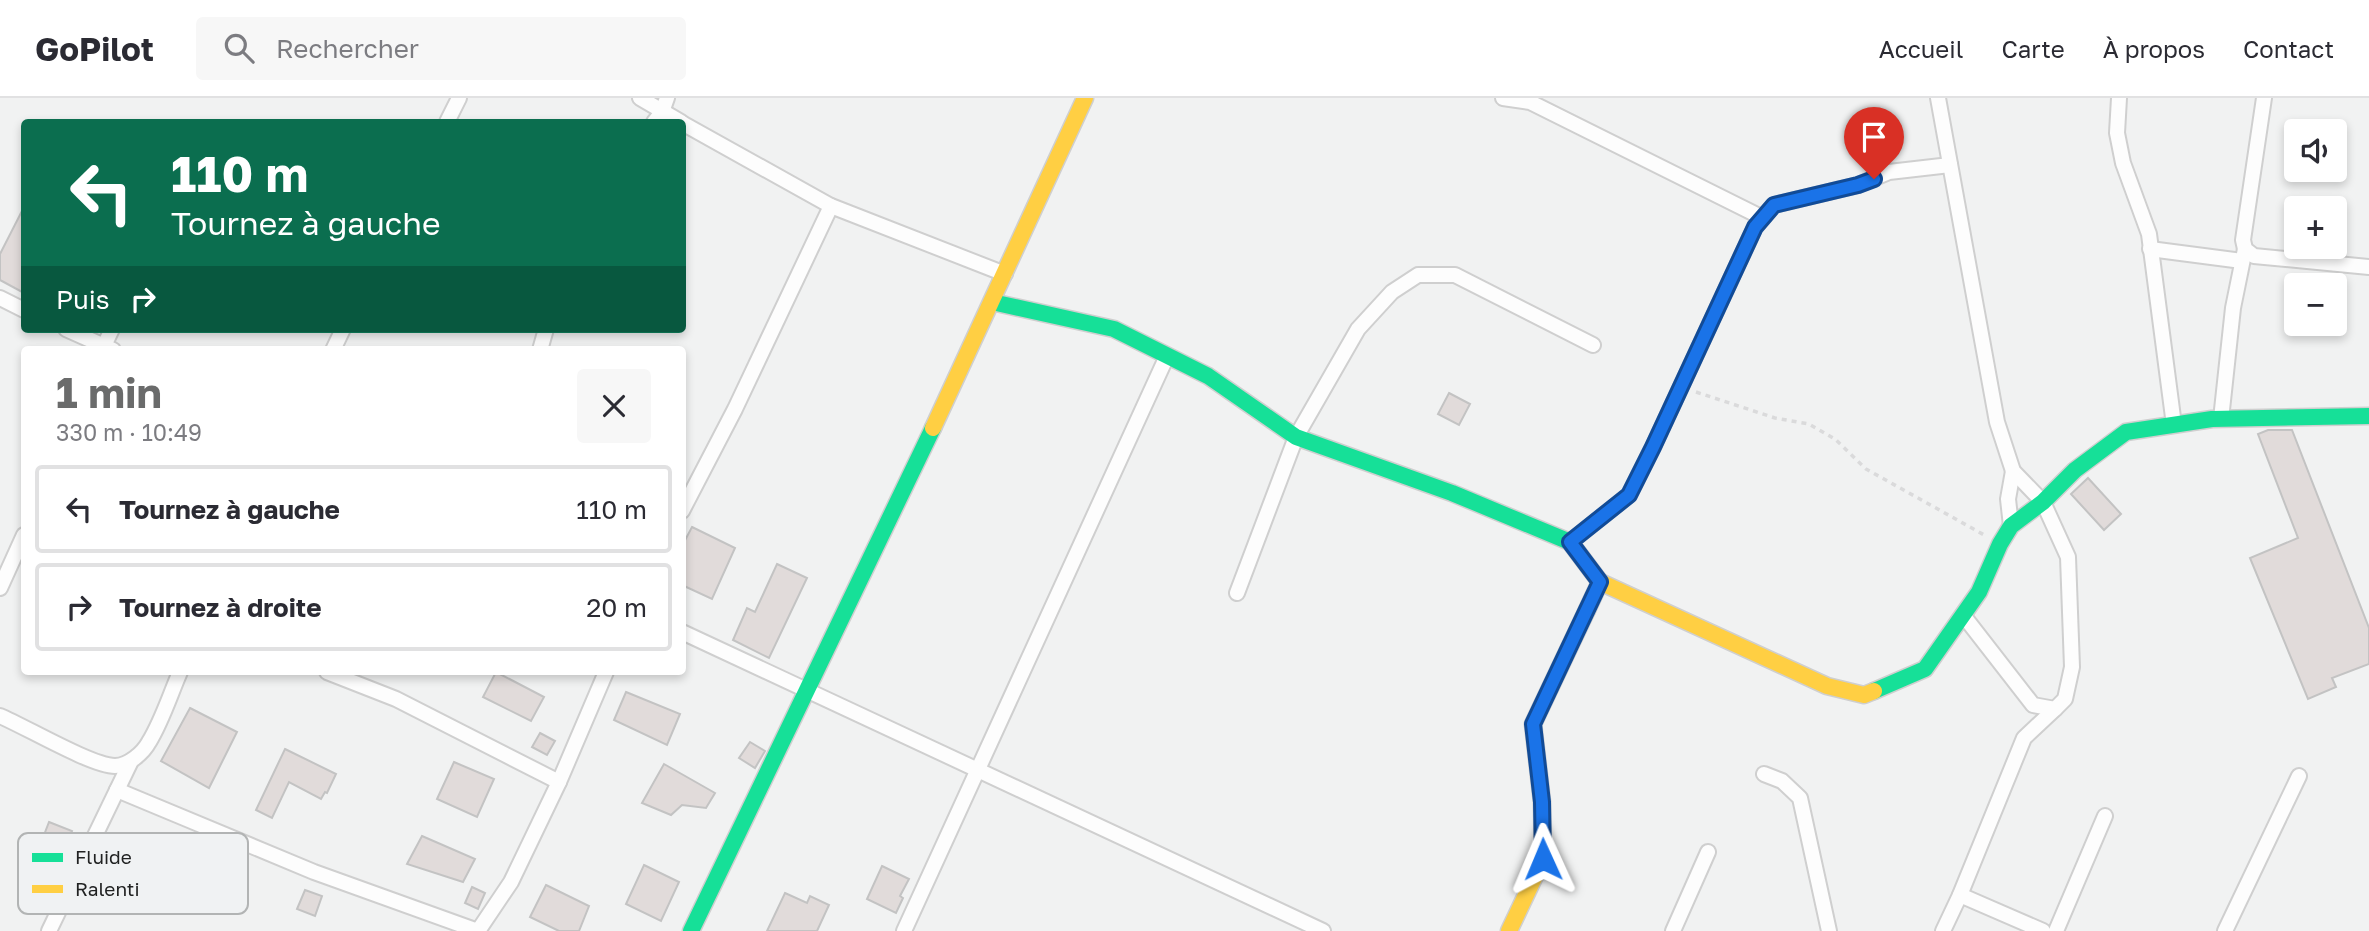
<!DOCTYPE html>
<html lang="fr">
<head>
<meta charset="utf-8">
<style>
  :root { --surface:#fff; --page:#f7f7f7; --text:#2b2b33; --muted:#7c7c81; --line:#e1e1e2; --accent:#6a6b6b }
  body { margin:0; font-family:"Golos Text",sans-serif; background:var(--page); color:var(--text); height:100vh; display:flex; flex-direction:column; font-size:26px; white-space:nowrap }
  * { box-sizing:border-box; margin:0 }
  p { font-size:23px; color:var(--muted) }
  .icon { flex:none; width:38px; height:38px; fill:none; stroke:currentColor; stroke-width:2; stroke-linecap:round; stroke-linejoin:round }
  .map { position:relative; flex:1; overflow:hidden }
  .sheet { position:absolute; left:21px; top:248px; width:665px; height:329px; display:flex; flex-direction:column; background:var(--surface); border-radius:7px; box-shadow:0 4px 10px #0003 }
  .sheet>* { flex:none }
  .banner { position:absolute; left:21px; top:21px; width:665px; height:214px; border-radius:7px; box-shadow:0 4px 10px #0003; background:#0b6e4f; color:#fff; overflow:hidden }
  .buttons { position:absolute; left:2284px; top:21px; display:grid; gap:14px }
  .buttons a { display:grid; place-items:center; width:63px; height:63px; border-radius:7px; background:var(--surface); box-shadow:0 4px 10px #0003; font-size:35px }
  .pin { position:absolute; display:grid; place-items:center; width:60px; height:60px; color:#fff; margin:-72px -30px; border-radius:50% 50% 50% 0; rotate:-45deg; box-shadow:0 0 7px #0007 }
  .pin .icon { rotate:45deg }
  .me { position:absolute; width:77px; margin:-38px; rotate:359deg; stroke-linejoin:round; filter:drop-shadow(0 0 5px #0008) }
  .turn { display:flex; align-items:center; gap:24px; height:147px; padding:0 35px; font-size:32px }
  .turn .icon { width:91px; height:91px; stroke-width:2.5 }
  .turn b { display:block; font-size:49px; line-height:60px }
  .then { display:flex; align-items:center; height:66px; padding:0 35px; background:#0003; gap:14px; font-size:26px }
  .round { display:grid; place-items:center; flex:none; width:74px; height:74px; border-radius:7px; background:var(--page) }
  .headline { display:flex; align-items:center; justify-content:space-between; height:119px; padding:0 35px }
  h1 { font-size:42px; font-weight:700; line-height:52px; color:var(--accent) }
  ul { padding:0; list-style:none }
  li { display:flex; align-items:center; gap:21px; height:88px; margin:0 14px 10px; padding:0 21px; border:4px solid var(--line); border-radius:7px }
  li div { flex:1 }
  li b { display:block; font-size:26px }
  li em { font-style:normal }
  header { display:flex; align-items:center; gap:42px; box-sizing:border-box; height:98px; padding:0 35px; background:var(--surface); border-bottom:2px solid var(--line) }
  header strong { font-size:33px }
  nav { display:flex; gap:38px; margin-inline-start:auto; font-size:24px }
  .search { width:490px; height:63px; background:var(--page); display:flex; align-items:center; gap:18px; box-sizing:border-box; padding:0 24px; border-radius:7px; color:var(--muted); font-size:26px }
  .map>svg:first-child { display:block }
  .building { fill:#e1dbda; stroke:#c3c3c3; stroke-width:2 }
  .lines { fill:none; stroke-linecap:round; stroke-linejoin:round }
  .street-casing { stroke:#cfcfcf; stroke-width:18 }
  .fast-casing { stroke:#cfcfcf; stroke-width:19 }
  .slow-casing { stroke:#cfcfcf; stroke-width:19 }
  .path { stroke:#dadadb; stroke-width:3.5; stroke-dasharray:5 5; stroke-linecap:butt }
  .street { stroke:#fdfdfd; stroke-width:14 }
  .fast { stroke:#16e098; stroke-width:16 }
  .slow { stroke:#ffcf43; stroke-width:16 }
  .route-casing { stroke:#114b97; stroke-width:18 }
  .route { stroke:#1a73e8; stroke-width:12 }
  .key { fill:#f0f2f3; stroke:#b2b4b4; stroke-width:2 }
  .key-label { font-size:19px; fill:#212222 }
</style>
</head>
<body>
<header>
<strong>GoPilot</strong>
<div class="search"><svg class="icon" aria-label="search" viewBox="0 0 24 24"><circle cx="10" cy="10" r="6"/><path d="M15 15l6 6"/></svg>Rechercher</div>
<nav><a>Accueil</a><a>Carte</a><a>À propos</a><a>Contact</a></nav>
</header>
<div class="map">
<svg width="2369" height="833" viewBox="0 0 2369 833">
  <rect width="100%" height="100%" fill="#f1f2f2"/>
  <g class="building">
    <polygon points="24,109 24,195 0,182 0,156"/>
    <polygon points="1449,295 1470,306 1459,327 1438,316"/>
    <polygon points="2268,332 2292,332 2369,530 2369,566 2332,580 2336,589 2308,601 2250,460 2298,440 2258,336"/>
    <polygon points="2088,380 2121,416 2104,432 2071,396"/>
    <polygon points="692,429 735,450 712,501 682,487 682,448"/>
    <polygon points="777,466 807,480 769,560 733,542 747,510 755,514"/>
    <polygon points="496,574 544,599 531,623 483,599"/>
    <polygon points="626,594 680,616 667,647 614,622"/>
    <polygon points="190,610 237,634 209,690 161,663"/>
    <polygon points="540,635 555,643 547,657 532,649"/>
    <polygon points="750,644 765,653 755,670 739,660"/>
    <polygon points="285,651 336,676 327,695 325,694 321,701 289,684 272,720 256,712"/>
    <polygon points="454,664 494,681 477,719 437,701"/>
    <polygon points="664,666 715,695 706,710 682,707 671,717 642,705"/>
    <polygon points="49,724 72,733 52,785 29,776"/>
    <polygon points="422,738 475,761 463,784 407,766"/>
    <polygon points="644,767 679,784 661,823 626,806"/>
    <polygon points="882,768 909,781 900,798 903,800 896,815 867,801"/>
    <polygon points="546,787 589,808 579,833 559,833 530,819"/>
    <polygon points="472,789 485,795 478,811 465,805"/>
    <polygon points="305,792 322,798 315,818 297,811"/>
    <polygon points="785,795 807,805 810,798 829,807 817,833 767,833"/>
  </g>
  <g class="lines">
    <defs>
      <g id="street">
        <polyline points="640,0 681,24"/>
        <polyline points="1503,0 1530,4 1763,120"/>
        <polyline points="1938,0 1997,324 2013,373 2043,404 2068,459 2072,569 2065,601 2055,611 2033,607 1963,517"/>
        <polyline points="2119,0 2117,35 2123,65 2149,136 2174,327"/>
        <polyline points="2264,0 2243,142 2245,151 2254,158 2369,169"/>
        <polyline points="447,24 459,0"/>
        <polyline points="654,24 662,14 667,0"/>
        <polyline points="682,25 831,108 735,311 682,413"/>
        <polyline points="831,108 1005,176"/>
        <polyline points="2150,151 2242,163"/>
        <polyline points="0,200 24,212"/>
        <polyline points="66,231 113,252"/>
        <polyline points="102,252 112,231"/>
        <polyline points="333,252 343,231"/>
        <polyline points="540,252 546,231"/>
        <polyline points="2221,321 2233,210 2245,151"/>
        <polyline points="2011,428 2008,401 2013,373"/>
        <polyline points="1570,444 1629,397 1653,349 1755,129 1774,107 1858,87 1889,74 1950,67"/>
        <polyline points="0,490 24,437"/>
        <polyline points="1237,495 1296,339 1358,231 1392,194 1418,177 1455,177 1593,247"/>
        <polyline points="682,534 1323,833"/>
        <polyline points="327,574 396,601 559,684"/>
        <path d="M0,618C26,629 92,668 115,668C128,668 143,655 149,644C162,623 170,597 180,574"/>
        <polyline points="1764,676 1782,683 1800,700 1829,833"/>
        <polyline points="117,692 314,774 478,833"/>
        <polyline points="1960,797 2043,833"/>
        <polyline points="49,833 131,663"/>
        <polyline points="478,833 511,784 559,684 606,574"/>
        <polyline points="904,833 1167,258"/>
        <polyline points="1673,833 1708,754"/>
        <polyline points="1943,833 1960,797 2024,640 2055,611"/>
        <polyline points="2056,833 2105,718"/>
        <polyline points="2225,833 2299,678"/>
      </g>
      <g id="fast">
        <polyline points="992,204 1114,231 1208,278 1296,339 1452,395 1570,444 1600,484 1587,512"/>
        <polyline points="1874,593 1925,571 1979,494 2000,446 2011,428 2043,404 2075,372 2126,334 2212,321 2369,318"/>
        <polyline points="691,833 933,330"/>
      </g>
      <g id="slow">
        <polyline points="933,330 1085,0"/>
        <polyline points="1600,484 1827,588 1864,597 1874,593"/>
        <polyline points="1509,833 1543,761 1542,704 1533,626 1587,512"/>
      </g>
    </defs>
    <use href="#street" class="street-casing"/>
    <use href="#fast" class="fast-casing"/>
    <use href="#slow" class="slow-casing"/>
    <polyline class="path" points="1696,294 1775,320 1809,326 1835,341 1866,371 1986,438"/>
    <use href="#street" class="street"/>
    <use href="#fast" class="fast"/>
    <use href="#slow" class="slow"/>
  </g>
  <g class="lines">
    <defs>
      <polyline id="route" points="1543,761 1542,704 1533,626 1600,484 1570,444 1629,397 1653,349 1755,129 1774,107 1858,87 1874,81"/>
    </defs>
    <use href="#route" class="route-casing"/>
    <use href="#route" class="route"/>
  </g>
  <rect x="18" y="735" width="230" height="81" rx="10" class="key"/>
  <rect x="32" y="755" width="31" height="9" fill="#16e098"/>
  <rect x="32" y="787" width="31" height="8" fill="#ffcf43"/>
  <g class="key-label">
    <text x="75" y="766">Fluide</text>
    <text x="75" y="798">Ralenti</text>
  </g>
</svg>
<div class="buttons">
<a><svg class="icon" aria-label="sound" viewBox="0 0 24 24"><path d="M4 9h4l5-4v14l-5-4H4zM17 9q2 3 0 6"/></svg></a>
<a>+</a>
<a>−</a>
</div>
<div class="pin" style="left:1874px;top:81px;background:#d93025"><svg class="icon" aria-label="arrive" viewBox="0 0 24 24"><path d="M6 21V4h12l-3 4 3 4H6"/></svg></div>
<svg class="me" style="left:1543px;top:761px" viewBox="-20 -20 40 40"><path d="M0-17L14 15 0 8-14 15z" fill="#1a73e8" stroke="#fff" stroke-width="4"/></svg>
<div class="banner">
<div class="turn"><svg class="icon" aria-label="left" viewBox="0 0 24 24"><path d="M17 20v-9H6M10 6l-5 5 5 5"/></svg><div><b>110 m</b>Tournez à gauche</div></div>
<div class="then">Puis<svg class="icon" aria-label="right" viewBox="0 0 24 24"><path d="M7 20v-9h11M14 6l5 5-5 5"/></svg></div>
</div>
<section class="sheet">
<div class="headline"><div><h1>1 min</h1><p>330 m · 10:49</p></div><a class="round"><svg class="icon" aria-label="close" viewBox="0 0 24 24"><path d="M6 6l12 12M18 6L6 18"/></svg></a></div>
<ul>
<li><svg class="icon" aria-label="left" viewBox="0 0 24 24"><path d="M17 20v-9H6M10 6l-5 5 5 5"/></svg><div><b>Tournez à gauche</b></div><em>110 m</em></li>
<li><svg class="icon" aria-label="right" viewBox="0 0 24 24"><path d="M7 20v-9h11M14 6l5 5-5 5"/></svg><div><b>Tournez à droite</b></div><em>20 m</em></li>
</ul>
</section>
</div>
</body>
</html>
